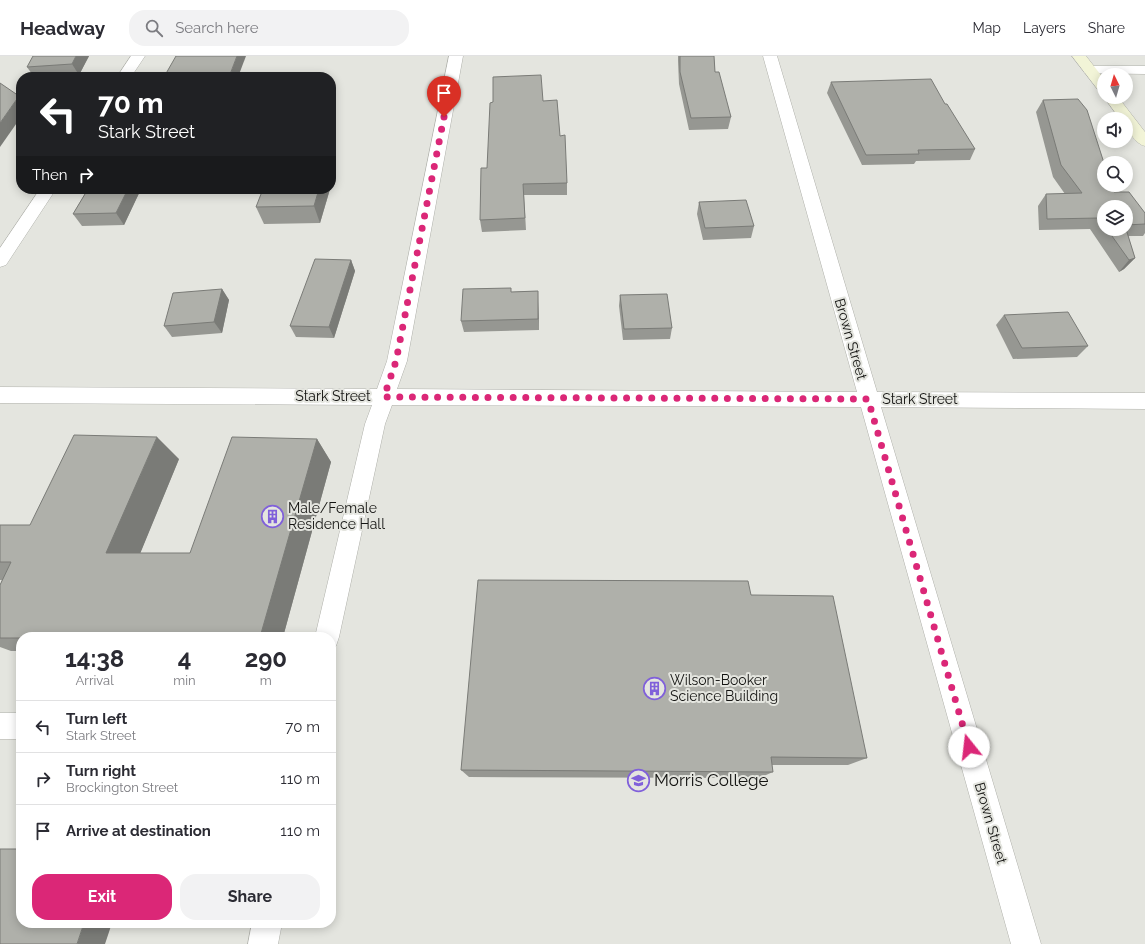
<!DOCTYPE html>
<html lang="en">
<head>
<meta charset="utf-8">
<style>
  :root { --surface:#fff; --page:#f2f2f3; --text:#2b2b33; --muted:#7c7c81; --line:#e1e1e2; --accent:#db2777 }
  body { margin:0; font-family:Raleway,sans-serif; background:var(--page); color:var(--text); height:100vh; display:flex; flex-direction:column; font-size:15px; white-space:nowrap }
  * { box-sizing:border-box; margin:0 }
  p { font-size:13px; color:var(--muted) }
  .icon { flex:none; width:22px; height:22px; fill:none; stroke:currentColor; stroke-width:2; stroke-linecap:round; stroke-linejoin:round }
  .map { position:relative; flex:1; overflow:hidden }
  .panel { position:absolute; left:16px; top:576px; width:320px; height:296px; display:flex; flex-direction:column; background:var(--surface); border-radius:16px; box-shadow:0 2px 10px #0003 }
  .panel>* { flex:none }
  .hud { position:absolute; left:16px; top:16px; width:320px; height:122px; border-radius:16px; box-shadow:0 2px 10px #0003; background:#202124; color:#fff; overflow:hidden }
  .needle { width:26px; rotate:355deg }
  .controls { position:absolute; left:1097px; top:12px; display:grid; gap:8px }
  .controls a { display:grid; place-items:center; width:36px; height:36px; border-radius:50%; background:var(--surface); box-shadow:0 2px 10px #0003; font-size:20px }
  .pin { position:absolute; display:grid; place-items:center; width:34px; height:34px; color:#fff; margin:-41px -17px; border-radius:50% 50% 50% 0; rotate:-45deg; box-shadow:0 0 4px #0007 }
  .pin .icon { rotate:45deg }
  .me { position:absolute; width:44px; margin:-22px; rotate:344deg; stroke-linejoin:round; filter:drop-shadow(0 0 3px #0008) }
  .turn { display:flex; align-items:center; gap:14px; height:84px; padding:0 16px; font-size:18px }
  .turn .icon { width:52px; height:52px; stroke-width:2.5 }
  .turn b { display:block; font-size:28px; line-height:34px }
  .then { display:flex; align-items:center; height:38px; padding:0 16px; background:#0003; gap:8px; font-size:15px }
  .eta { display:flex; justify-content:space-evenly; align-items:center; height:68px; text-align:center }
  .eta b { font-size:24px; font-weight:700; line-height:28px }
  .cta { display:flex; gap:8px; margin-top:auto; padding:8px 16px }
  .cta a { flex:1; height:46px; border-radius:16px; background:var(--accent); color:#fff; font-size:16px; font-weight:700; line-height:46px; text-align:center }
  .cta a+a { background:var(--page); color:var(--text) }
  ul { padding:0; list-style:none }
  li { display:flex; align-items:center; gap:12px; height:52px; padding:0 16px; border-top:1px solid var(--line) }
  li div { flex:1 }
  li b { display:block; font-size:15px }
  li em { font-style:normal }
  header { display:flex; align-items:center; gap:24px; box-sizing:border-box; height:56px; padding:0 20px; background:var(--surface); border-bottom:1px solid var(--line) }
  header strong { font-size:19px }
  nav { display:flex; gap:22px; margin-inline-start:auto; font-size:14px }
  .search { width:280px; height:36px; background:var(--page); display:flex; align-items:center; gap:10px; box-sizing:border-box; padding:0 14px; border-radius:16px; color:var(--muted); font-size:15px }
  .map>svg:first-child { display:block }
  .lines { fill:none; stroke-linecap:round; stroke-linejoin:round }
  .street-casing { stroke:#afb0aa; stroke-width:1 }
  .secondary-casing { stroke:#afb0aa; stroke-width:1 }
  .street { fill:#fff; fill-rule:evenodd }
  .secondary { fill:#f2f4d7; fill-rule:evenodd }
  .wall { fill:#969792; fill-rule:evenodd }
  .shaded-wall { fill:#7a7b77 }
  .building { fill:#afb0aa; stroke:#7a7b77 }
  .route { stroke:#db2777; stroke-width:7; stroke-dasharray:0 12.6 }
  .labels { text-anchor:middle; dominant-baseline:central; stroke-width:4; stroke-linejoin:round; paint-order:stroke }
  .street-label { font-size:14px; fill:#141412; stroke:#e4e5df }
  .poi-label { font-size:14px; fill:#141412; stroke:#e4e5df; text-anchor:start }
  .near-poi-label { font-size:17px; fill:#141412; stroke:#e4e5df; text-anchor:start }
</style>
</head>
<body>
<header>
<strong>Headway</strong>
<div class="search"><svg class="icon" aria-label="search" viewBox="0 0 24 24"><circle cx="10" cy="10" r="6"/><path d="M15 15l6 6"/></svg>Search here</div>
<nav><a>Map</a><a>Layers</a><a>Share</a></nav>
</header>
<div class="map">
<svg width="1145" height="888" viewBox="0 0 1145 888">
  <rect width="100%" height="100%" fill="#e4e5df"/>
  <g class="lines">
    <defs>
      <g id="street">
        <polygon points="131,0 145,0 131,21 117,21"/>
        <polygon points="449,0 463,0 407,305 397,333 857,336 763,0 777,0 877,336 1145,337 1145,353 881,351 1041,888 1011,888 861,351 392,349 385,368 339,581 336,590 331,591 331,581 315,581 365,368 372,349 0,347 0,331 377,333 387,305"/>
        <polygon points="1090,10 1145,10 1145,18 1085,17 1083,14 1085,11"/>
        <polygon points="40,133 56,133 6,209 0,211 0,192"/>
        <rect x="0" y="657" width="21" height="26"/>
        <polygon points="252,867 282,867 278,888 248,888"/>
      </g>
      <g id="secondary">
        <polygon points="1072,0 1086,0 1104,23 1104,36 1099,35"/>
        <path d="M1104,41H1118L1145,76V90C1135,88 1126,73 1126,63H1120Z"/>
      </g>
    </defs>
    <use href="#street" class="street-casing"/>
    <use href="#secondary" class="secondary-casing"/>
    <use href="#street" class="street"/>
    <use href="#secondary" class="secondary"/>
  </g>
  <g class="wall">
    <polygon points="89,0 79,19 52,21 34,21 27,11"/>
    <polygon points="678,0 714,0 715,16 731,61 728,73 689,74 679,28 678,5"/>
    <polygon points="831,26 945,48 975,93 970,104 916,105 914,108 862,109 827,37"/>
    <path d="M1043,44L1114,136L1145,157V177L1143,180H1128L1135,202L1124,213L1119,216L1090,173L1039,174L1038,150L1046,138H1065L1053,121L1036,56ZM1104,151H1126V173H1104Z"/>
    <polygon points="543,45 560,80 567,127 567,139 524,139 526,174 482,176 480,164"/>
    <polygon points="88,133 141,133 124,169 82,170 73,158"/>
    <polygon points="330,133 320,167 264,168 256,151"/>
    <polygon points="699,146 754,170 751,182 703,184 697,158"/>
    <polygon points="351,204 355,215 334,282 296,281 290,270"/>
    <polygon points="511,232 511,236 538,235 539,274 464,276 461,265"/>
    <polygon points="222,233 229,244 222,277 172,281 164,270"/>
    <polygon points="620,239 672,272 670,283 623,284 619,250"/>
    <polygon points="1004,259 1088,290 1077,301 1013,303 996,269"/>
    <polygon points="317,383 331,406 283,581 21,581 21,595 11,595 0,591 0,529 2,524 0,524 0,469 30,469 179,403 140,497 190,497"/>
    <polygon points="751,539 867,702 848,709 772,709 773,716 759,722 469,721 461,714"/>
  </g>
  <g class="shaded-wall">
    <polygon points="76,0 89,0 79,19 72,8"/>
    <polygon points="237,0 246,0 238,21 229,21"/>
    <polygon points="19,40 21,43 21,61 0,91 0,67"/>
    <polygon points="331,107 334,117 331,129"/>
    <polygon points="128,133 141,133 124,169 116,157"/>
    <polygon points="319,133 330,133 320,167 314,150"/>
    <polygon points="1135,202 1124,213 1119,216 1129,204"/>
    <polygon points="351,204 355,215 334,282 329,271"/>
    <polygon points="222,233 229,244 222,277 214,266"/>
    <polygon points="538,235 538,246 539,274 538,263"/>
    <polygon points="157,381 179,403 133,515 106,497"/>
    <polygon points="317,383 331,406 283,581 260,581"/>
    <polygon points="84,867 112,867 105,888 77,888"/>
  </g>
  <g class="building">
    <polygon points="33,0 76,0 72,8 27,11"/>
    <polygon points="176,0 237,0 229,21 164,21"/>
    <polygon points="680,0 714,0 715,16 719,16 731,61 691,62 680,16"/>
    <polygon points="541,19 543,45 557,44 560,80 565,79 567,127 523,128 525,162 480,164 481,112 487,112 490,47 493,46 493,21"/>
    <polygon points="931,23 945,48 947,48 975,93 918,94 919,98 866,99 831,26"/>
    <polygon points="0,27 19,40 0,67"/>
    <polygon points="1078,43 1087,54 1104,107 1104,129 1111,129 1114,136 1129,136 1145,157 1145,168 1126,169 1126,151 1104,151 1104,169 1099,162 1047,163 1046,138 1082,137 1061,109 1043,44"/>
    <polygon points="88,133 128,133 116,157 73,158"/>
    <polygon points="263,133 319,133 314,150 256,151"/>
    <polygon points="746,144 754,170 705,172 699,146"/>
    <polygon points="1107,173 1126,173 1135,202 1129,204"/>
    <polygon points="315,203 351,204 329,271 290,270"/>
    <polygon points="511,232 511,236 538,235 538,263 461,265 463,233"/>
    <polygon points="222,233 214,266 164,270 173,237"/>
    <polygon points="667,238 672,272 624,273 620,239"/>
    <polygon points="1068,256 1088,290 1022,292 1004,259"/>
    <polygon points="74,379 157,381 106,497 190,497 232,381 317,383 260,581 21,581 21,582 0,582 0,529 11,506 0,506 0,469 30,469"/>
    <polygon points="478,524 748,525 751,539 833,540 867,702 771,701 773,716 461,714"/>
    <polygon points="0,793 21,793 21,867 84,867 77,888 0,888"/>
  </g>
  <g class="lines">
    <polyline class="route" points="444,61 396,305 384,341 868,343 969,691"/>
  </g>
  <defs>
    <symbol id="building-ring" viewBox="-11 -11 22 22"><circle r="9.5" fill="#e4e5df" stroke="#8060da" stroke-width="1.5"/><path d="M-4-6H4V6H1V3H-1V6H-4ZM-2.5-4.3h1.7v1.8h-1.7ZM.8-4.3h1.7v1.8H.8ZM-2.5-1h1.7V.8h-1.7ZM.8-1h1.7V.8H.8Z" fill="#8060da"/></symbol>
    <symbol id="university-ring" viewBox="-11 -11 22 22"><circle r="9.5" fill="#e4e5df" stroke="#8060da" stroke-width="1.5"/><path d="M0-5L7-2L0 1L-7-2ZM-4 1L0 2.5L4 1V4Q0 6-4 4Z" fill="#8060da"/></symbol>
  </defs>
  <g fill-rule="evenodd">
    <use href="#building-ring" x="260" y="448" width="25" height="25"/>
    <use href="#building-ring" x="642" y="620" width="25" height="25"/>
    <use href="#university-ring" x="626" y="712" width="25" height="25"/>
  </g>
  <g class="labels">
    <g class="street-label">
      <text transform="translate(851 283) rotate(74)">Brown Street</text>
      <text x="333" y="340">Stark Street</text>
      <text x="920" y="343">Stark Street</text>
      <text transform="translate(991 767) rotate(74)">Brown Street</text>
    </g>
    <g class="poi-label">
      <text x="288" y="452">Male/Female<tspan x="288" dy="16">Residence Hall</tspan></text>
      <text x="670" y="624">Wilson-Booker<tspan x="670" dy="16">Science Building</tspan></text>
    </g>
    <g class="near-poi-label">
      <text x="654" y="724">Morris College</text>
    </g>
  </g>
</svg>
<div class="controls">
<a><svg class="needle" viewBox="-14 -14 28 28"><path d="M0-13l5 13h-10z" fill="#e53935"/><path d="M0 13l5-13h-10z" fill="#7c7c81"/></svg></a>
<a><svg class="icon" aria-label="sound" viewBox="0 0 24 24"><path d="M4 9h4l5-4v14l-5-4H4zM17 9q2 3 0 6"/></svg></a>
<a><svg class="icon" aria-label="search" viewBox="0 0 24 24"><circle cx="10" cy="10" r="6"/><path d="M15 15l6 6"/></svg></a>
<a><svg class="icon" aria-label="layers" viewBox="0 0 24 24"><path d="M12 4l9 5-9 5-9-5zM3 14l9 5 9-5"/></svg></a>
</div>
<div class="pin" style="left:444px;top:61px;background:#d93025"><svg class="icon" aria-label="arrive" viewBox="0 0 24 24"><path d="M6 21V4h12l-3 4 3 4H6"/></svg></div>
<svg class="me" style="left:969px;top:691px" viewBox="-20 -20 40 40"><circle r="19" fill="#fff"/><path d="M0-13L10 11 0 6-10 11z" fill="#db2777"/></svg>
<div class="hud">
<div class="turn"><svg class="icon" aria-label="left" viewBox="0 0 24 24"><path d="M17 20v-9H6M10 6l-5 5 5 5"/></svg><div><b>70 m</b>Stark Street</div></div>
<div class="then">Then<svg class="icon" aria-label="right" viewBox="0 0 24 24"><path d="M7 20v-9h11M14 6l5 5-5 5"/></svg></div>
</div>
<section class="panel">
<div class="eta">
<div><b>14:38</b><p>Arrival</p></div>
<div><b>4</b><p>min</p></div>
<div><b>290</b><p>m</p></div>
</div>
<ul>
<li><svg class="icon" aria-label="left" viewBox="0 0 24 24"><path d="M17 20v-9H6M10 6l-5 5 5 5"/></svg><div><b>Turn left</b><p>Stark Street</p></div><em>70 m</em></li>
<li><svg class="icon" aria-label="right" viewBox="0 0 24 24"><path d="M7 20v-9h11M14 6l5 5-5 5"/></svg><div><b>Turn right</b><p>Brockington Street</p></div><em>110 m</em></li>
<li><svg class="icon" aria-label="arrive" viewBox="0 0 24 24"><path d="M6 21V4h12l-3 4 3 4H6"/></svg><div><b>Arrive at destination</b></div><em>110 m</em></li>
</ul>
<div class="cta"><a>Exit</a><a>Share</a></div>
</section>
</div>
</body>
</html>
